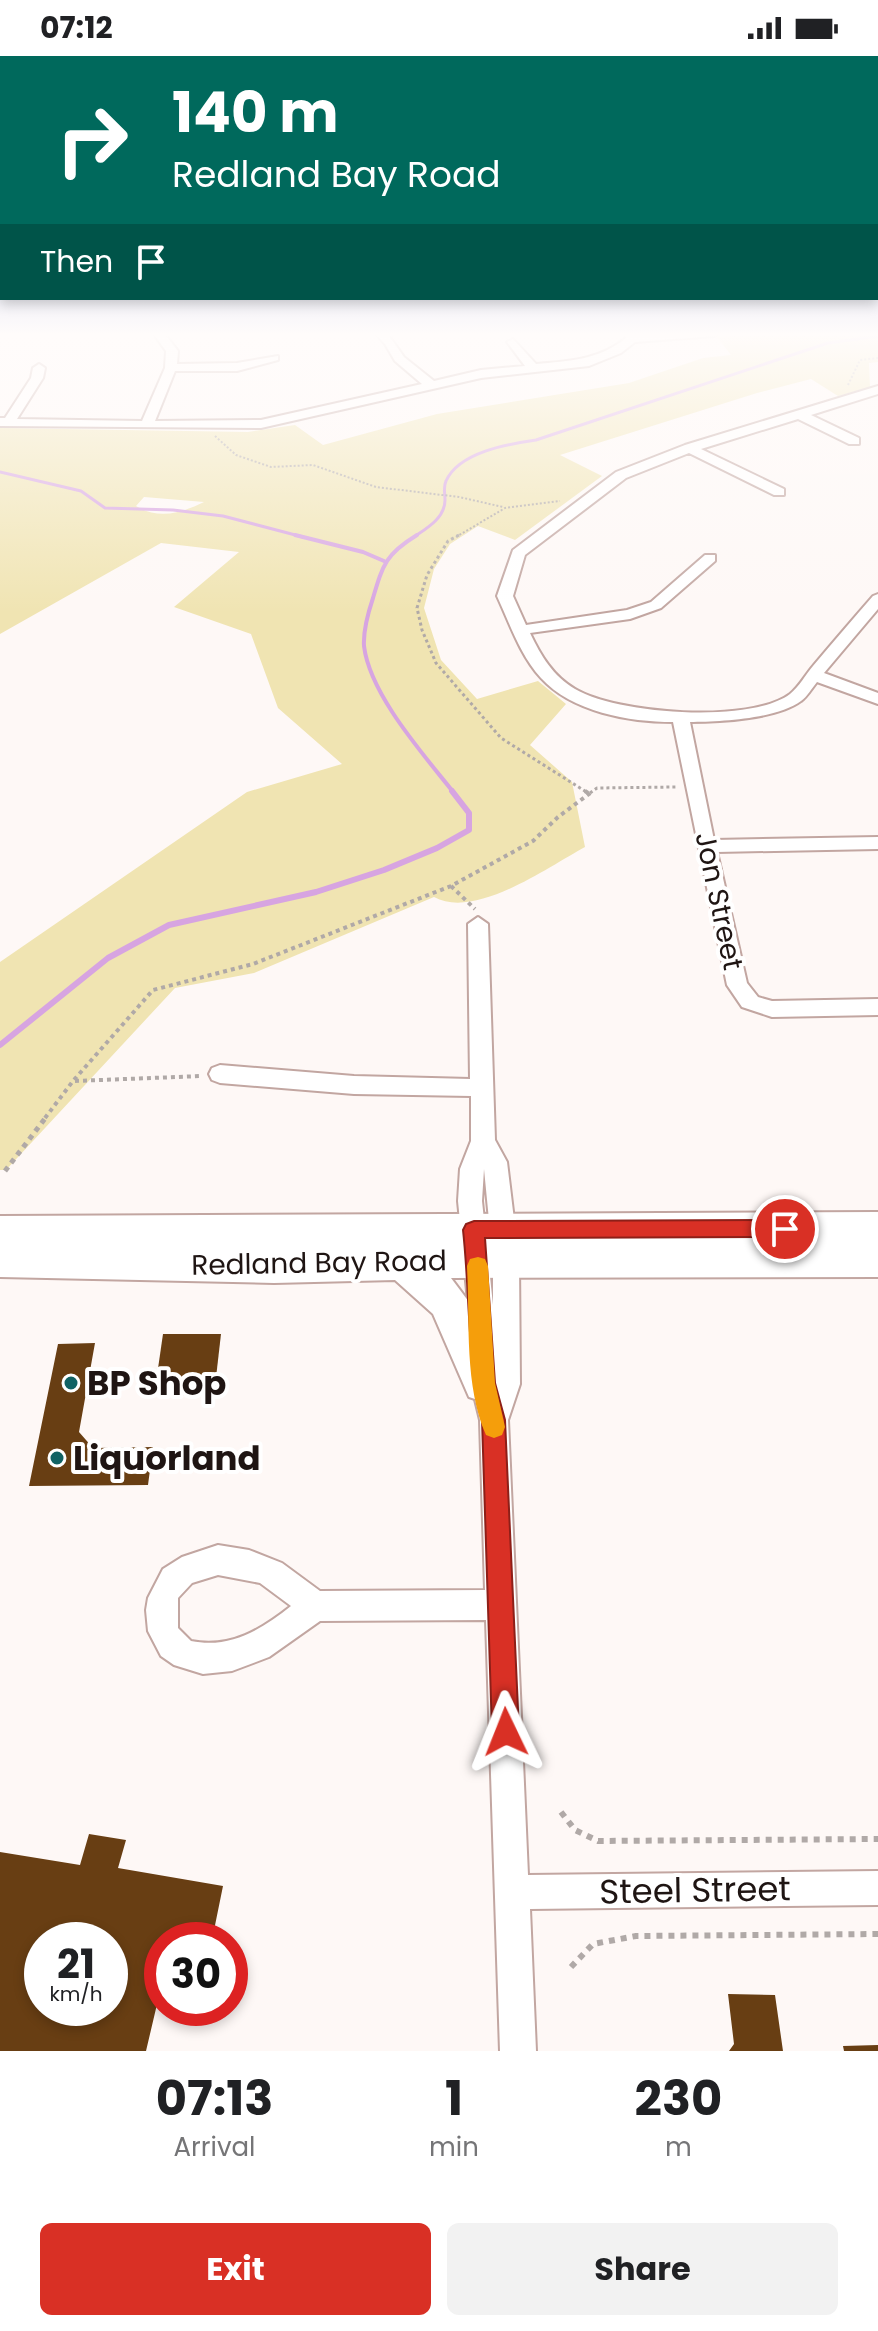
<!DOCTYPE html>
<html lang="en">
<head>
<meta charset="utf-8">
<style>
  :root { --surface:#fff; --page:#f2f2f2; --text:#202124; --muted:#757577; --accent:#d93025 }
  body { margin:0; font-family:Poppins,sans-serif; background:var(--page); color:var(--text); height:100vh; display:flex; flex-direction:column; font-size:30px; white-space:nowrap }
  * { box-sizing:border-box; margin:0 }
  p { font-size:26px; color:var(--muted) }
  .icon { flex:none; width:44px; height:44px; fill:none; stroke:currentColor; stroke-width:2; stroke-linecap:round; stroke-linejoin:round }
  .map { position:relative; height:1995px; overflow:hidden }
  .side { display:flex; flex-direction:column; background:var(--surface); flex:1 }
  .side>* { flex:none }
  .hud { position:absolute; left:0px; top:0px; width:878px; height:244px; box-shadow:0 4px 12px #0003; background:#00695c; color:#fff; overflow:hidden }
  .speed { position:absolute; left:24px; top:1866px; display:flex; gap:16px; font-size:40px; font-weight:700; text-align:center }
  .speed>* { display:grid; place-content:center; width:104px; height:104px; border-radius:50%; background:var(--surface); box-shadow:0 4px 12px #0003; line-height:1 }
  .speed small { font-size:20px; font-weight:400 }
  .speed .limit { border:12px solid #d22; background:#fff; color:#111 }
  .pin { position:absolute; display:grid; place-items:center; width:68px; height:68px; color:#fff; margin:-34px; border:4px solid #fff; border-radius:50%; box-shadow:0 2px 8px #0007 }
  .me { position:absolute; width:88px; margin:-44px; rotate:358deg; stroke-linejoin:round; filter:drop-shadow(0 0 6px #0008) }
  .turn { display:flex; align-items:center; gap:28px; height:168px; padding:0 40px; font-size:36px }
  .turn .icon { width:104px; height:104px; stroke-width:2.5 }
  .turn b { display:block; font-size:56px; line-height:68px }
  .then { display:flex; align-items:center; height:76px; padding:0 40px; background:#0003; gap:16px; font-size:30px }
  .eta { display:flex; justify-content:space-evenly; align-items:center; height:136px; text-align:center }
  .eta b { font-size:48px; font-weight:700; line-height:56px }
  .cta { display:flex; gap:16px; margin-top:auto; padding:16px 40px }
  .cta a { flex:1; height:92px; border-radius:12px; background:var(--accent); color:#fff; font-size:32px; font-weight:700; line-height:92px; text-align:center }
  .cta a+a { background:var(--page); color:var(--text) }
  .status { display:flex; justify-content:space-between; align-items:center; height:56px; padding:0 40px; background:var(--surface); direction:ltr }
  .status svg { height:22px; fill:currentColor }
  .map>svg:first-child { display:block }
  .green { fill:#f0e4b2; fill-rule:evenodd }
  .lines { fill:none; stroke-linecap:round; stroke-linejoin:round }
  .stream-far2 { stroke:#d7a4e1; stroke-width:3 }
  .stream-far1 { stroke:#d7a4e1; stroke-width:4 }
  .stream { stroke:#d7a4e1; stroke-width:6 }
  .building { fill:#683e13; fill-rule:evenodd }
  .minor-casing { stroke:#c2a6a1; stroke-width:4 }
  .primary-casing { stroke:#c2a6a1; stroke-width:4 }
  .path-far4 { stroke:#b0a9a7; stroke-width:2; stroke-dasharray:2 2; stroke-linecap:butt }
  .path-far3 { stroke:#b0a9a7; stroke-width:3; stroke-dasharray:3 3; stroke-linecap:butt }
  .path-far2 { stroke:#b0a9a7; stroke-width:4; stroke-dasharray:4 4; stroke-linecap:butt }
  .path-far1 { stroke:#b0a9a7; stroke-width:5; stroke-dasharray:5 5; stroke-linecap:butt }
  .path { stroke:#b0a9a7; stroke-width:6; stroke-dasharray:6 6; stroke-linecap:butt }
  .minor { fill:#fff; fill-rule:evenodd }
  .primary { fill:#fff; fill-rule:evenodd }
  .route { fill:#d93025; stroke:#8d1f18; stroke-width:2 }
  .slow { fill:#f59e0b }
  .poi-dot { fill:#106264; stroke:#fff; stroke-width:3 }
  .labels { text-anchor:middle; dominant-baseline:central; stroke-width:8; stroke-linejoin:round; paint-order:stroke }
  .street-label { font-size:28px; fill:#1f1513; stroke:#fff }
  .near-poi-label { font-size:34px; font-weight:bold; fill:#1f1513; stroke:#fff; text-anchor:start }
  .near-street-label { font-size:34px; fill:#1f1513; stroke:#fff }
</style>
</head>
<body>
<div class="status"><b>07:12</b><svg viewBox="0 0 49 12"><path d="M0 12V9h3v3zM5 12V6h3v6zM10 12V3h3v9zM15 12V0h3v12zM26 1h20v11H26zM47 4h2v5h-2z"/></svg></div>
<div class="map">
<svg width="878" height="1995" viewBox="0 0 878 1995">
  <rect width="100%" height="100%" fill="#fef8f6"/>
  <path class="green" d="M803,277H878V306L869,307L870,331L838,340L811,323L757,337L560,399L602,420L515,484L478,470L450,488L434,513L424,552L441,604L477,643L538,625L566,648L530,689L572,726L585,791C548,811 475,864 434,841L254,917L175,932L6,1114H0V906L247,736L342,708L278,652L251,578L174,551L239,496L161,487L0,578V372L248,376L295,369L323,389L437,358L629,327L703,302L731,299L717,281ZM144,441L204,446C181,457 159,464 136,450Z"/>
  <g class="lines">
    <g class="stream-far2">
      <polyline points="0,416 81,435 105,452 173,454 223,460 303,481"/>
      <path d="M414,481C427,472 445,462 445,444C445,437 443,431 446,425C459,396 508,388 536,384L828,287L878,280"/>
    </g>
    <g class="stream-far1">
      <polyline points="295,479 363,496 384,505"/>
      <path d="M417,479C386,498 383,508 373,542C368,557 363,574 364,590C370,639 424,699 454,737"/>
    </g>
    <polyline class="stream" points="0,989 108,902 169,869 316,836 384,814 437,792 469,774 469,757 452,735"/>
  </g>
  <g class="building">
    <polygon points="163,1278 221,1278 214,1339 154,1340"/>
    <polygon points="95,1287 79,1376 93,1392 153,1391 148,1429 29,1430 58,1288"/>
    <path d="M89,1778L126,1784L118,1812L223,1830L212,1884H162V1927L146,1995H0V1796L80,1809ZM42,1884H110V1952H42Z"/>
    <polygon points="728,1938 775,1939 783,1995 729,1995 734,1988"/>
    <polygon points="878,1989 878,1995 844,1995 843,1990"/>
  </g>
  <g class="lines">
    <defs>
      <g id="minor">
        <path d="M153,277H164L178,295L177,308L237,307L278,300V304L237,315H175L155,365L261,364L422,328L395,305L385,288L375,277H387L404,301L434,325L481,314L525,310L507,286L513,283L536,308C569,305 599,304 626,282L625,277H719L714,280L635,286L621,297L589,310L481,322L261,372L0,370V362H5L31,322L33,312L39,308L45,312L43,322L17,363L142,365L165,312L166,295Z"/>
        <path d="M878,330V338L811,359L859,382V388H849L798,363L701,393L784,433V439H774L689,397L626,422L525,499L513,540L526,569L627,554L651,546L705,499H715V505L661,552L630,563L530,577C541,600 553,620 575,633C617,658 750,668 790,638C799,631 806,618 813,610C833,586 853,563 873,540L878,538V553L824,617L878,637V648L817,626C812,632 807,641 801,645C777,663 719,666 690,666L714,784L878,781V793L717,796L747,927L758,941L772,945L878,943V959L772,961L742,951L727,929L673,666C629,666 572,656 541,622C520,599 510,568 497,540L513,494L616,416L685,389Z"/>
        <path d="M478,861L488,868L495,1084L507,1106L519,1205L520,1328L508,1364L528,1819L878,1815V1849L530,1853L536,1995H500L486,1564L320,1565L269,1601L232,1615L203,1618L174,1609L161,1600L148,1575L146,1554L148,1542L163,1513L182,1501L218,1489L249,1494L282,1507L320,1535L485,1534L480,1364L471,1327L467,1235L458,1145L460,1113L471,1085V1040L354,1038L220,1027L212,1024L209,1018L212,1012L220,1009L354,1020L470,1023L468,868ZM484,1113L493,1205V1249L482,1145ZM218,1519L260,1527L291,1550C262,1573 231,1593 191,1585L178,1572V1542L192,1527Z"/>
      </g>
      <polygon id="primary" points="878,1156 878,1221 451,1222 469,1246 505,1327 499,1341 484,1346 469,1341 433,1258 395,1224 274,1227 0,1221 0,1160"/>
    </defs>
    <use href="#minor" class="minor-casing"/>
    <use href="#primary" class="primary-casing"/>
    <g class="path-far4">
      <polyline points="848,329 860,304 878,302"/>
      <polyline points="215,380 236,399 271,411 313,409 376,431 459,441 503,451"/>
      <polyline points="456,481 505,452 560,445"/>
    </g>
    <g class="path-far3">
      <polyline points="459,479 448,485 427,519 417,552 422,574 436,607 501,682 588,737"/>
      <polyline points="590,737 597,732 676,731"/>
    </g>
    <g class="path-far2">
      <polyline points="585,735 588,737"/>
      <polyline points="451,830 475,853"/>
      <polyline points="75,1025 202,1020"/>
      <polyline points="45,1062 73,1025 153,934 253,908 451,830 533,785 558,761 593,735"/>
    </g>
    <polyline class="path-far1" points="5,1115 47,1060"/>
    <g class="path">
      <polyline points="561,1756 575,1774 598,1785 878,1783"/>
      <polyline points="571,1911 593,1888 636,1880 878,1878"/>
    </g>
    <use href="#minor" class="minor"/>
    <use href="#primary" class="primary"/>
  </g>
  <linearGradient id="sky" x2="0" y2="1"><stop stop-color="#a1aee5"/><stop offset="0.5" stop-color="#fffcfb"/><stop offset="1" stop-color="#fffcfb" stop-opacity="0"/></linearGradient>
  <rect width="878" height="557" fill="url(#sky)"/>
  <path class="route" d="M785,1164L792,1167L795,1173L792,1179L785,1181L485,1182L495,1327L505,1364L519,1676L515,1686L506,1690L496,1686L492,1676L482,1364C467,1302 470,1237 463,1174L466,1168L474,1165Z"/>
  <path class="slow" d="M478,1201L485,1203L488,1210L495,1327L505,1371L502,1379L494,1382L486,1379C464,1329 470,1264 467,1210L470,1203Z"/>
  <g class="poi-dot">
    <circle cx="71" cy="1327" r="8"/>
    <circle cx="57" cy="1402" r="8"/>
  </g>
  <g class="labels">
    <g class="street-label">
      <text transform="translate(719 845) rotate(78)">Jon Street</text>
      <text transform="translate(319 1207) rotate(-1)">Redland Bay Road</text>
    </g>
    <g class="near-poi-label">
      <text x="87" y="1327">BP Shop</text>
      <text x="73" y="1402">Liquorland</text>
    </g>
    <g class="near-street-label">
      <text transform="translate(695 1834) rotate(-1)">Steel Street</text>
    </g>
  </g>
</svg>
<div class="speed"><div>21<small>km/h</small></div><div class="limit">30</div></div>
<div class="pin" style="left:785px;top:1173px;background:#d93025"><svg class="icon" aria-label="arrive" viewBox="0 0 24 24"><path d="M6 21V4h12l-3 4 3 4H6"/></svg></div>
<svg class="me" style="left:506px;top:1676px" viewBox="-20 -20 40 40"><path d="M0-17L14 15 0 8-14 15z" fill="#d93025" stroke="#fff" stroke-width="4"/></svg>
<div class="hud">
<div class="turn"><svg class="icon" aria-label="right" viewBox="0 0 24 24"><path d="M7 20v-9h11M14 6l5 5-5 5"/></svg><div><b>140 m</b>Redland Bay Road</div></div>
<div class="then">Then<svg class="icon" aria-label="arrive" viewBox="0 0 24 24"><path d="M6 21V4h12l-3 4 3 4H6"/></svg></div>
</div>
</div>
<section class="side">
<div class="eta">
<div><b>07:13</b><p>Arrival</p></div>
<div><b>1</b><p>min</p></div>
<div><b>230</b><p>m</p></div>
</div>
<div class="cta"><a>Exit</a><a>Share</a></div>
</section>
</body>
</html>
